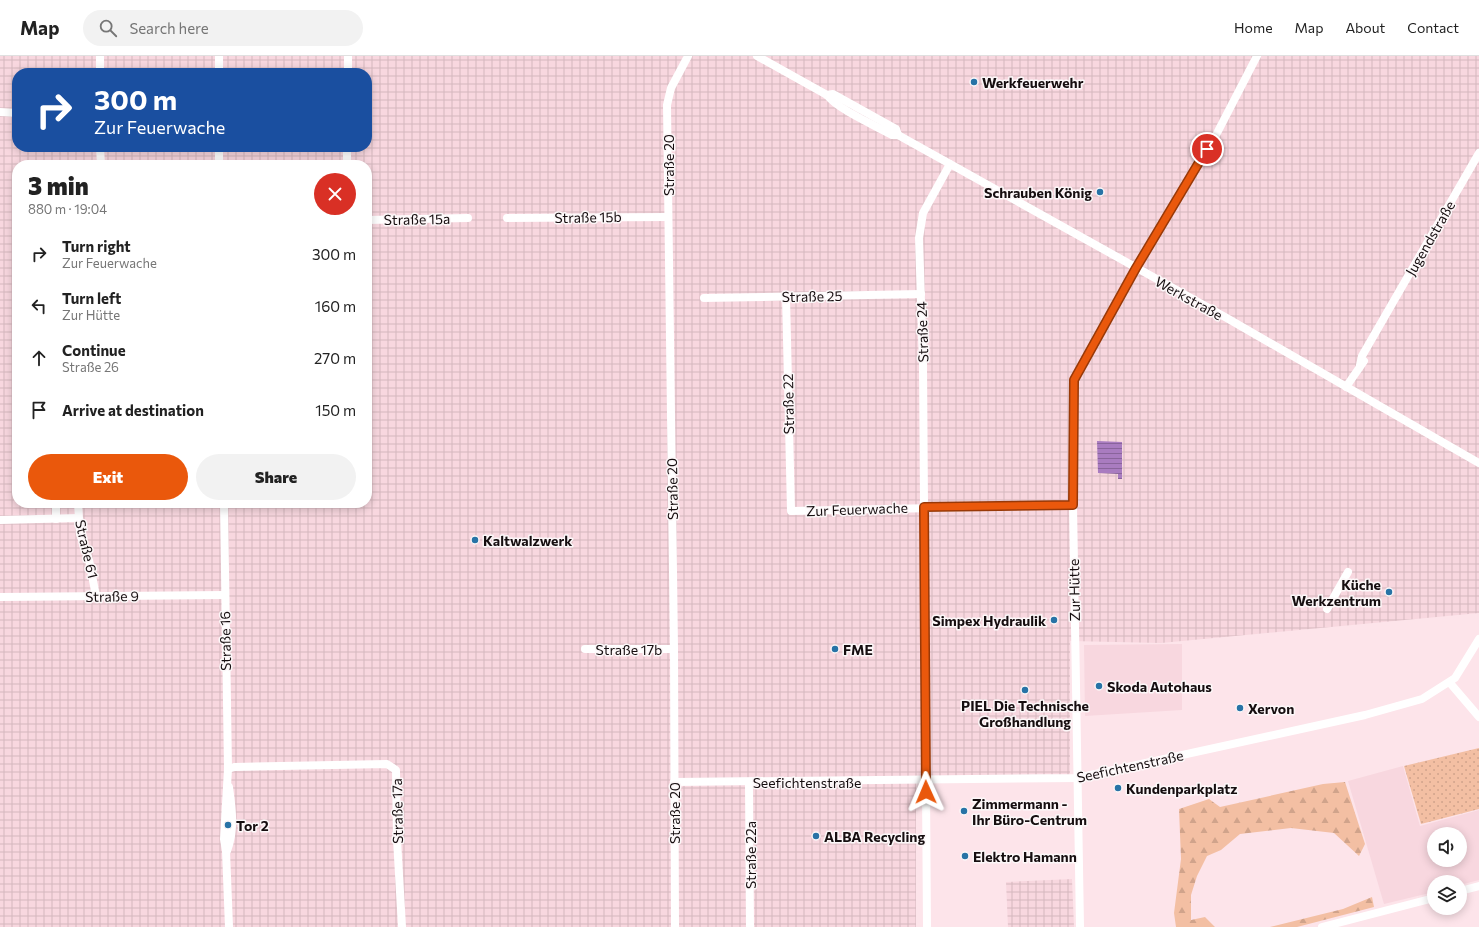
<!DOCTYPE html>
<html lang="en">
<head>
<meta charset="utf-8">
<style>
  :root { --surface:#fff; --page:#f2f2f2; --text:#222; --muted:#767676; --line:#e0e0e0; --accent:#ea580c }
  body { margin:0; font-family:Commissioner,sans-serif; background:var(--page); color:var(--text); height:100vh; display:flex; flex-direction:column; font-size:15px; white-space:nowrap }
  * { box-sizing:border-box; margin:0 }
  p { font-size:13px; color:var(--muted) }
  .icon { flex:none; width:22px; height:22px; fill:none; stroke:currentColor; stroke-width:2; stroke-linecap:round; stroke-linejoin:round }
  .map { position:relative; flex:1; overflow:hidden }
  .sheet { position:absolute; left:12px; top:104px; width:360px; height:348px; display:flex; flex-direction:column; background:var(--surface); border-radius:16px; box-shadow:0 2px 10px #0003 }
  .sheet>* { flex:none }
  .top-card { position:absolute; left:12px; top:12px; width:360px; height:84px; border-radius:16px; box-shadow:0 2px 10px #0003; background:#1a4fa0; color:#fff; overflow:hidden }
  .tools { position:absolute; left:1427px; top:771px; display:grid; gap:8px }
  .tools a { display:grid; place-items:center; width:40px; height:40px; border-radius:50%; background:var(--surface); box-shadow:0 2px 10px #0003; font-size:20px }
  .pin { position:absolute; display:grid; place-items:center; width:34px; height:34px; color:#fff; margin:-17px; border:2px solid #fff; border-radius:50%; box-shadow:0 1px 4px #0007 }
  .me { position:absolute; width:44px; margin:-22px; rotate:359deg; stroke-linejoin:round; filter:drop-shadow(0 0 3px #0008) }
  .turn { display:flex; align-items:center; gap:14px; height:84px; padding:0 16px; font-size:18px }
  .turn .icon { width:52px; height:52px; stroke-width:2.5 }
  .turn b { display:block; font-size:28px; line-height:34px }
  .round { display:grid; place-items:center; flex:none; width:42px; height:42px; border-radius:21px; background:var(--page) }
  .head { display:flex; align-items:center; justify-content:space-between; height:68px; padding:0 16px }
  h1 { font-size:24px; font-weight:800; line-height:30px }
  .action { display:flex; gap:8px; margin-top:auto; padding:8px 16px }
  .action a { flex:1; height:46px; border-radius:24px; background:var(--accent); color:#fff; font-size:16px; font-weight:800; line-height:46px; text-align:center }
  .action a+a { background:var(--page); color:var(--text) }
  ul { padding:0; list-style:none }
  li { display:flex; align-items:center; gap:12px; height:52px; padding:0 16px }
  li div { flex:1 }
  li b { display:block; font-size:15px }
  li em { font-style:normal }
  header { display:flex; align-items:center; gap:24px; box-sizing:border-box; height:56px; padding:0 20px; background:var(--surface); border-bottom:1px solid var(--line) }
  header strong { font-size:19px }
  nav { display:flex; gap:22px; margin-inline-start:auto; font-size:14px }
  .search { width:280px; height:36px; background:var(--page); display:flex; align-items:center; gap:10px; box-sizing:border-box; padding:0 14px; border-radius:22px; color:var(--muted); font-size:15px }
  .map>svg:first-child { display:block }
  .built { fill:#f8d7df; fill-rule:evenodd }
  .industrial { fill:url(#industrial-grid); fill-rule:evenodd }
  .green { fill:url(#green-dots) }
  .forest { fill:url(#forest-firs) }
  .water { fill:url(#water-rules) }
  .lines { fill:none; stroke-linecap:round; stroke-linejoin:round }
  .minor { stroke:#fff; stroke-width:8 }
  .route-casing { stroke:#983908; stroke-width:10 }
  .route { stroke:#ea580c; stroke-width:7 }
  .poi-dot { fill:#2773a6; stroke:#fcf7f8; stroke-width:1.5 }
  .labels { text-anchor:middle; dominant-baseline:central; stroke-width:3; stroke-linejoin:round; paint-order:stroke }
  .poi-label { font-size:14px; font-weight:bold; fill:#160e10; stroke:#fcf7f8; text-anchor:start }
  .street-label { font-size:14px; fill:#160e10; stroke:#fcf7f8 }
</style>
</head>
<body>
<header>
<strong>Map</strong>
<div class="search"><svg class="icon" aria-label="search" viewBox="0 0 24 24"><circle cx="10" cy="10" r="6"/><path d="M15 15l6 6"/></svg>Search here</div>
<nav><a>Home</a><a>Map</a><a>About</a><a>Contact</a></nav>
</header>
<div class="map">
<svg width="1479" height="871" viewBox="0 0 1479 871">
  <defs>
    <pattern id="industrial-grid" width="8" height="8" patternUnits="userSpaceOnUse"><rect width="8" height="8" fill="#f8d7df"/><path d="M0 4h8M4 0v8" fill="none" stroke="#d4b7be"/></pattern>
    <pattern id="green-dots" width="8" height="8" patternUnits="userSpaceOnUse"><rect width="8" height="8" fill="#f3bfa3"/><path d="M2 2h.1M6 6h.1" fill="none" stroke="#d0a38b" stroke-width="1.8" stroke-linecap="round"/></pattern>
    <pattern id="forest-firs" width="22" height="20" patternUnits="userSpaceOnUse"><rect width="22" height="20" fill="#f3bfa3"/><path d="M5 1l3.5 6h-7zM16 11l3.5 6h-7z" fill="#d0a38b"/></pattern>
    <pattern id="water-rules" width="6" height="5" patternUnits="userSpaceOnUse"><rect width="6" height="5" fill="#a97cc0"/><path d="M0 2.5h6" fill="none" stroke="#89649b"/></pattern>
  </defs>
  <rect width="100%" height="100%" fill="#fde4ea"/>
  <g class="built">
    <polygon points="1182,588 1182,654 1085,660 1084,589"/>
    <path d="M1403,710L1420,770L1479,754V824L1460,829V826H1434V836L1384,848L1348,725ZM1434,778H1460V804H1434Z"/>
  </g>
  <g class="industrial">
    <path d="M0,0H1479V557L1161,587L1070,585V726H916V871H0ZM17,17H367V91H17ZM17,109H367V447H17Z"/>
    <polygon points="1072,823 1074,871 1008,871 1006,826"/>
  </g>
  <polygon class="green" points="1479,692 1479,753 1421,768 1404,710"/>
  <g class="forest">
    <polygon points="1345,726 1365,788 1359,800 1334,777 1291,772 1240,778 1221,794 1207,800 1197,820 1191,839 1191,864 1205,861 1215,871 1176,871 1174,857 1181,803 1179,753 1209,743 1220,751 1323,728"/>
    <polygon points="1372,841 1374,851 1297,871 1270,871 1343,853"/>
  </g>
  <polygon class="water" points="1097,385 1122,386 1122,423 1118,423 1118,418 1098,417"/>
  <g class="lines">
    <g class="minor">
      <path d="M757,0L827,39C837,53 876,70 892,79H898L1225,261L1479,407"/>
      <polyline points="100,17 100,0"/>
      <polyline points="219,17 219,0"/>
      <polyline points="348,17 348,0"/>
      <polyline points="827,39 833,38 896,73 898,79"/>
      <polyline points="0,56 17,57"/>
      <polyline points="100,91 101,109"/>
      <polyline points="219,91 219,109"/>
      <polyline points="347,109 347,91"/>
      <polyline points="507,162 668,161"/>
      <polyline points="367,164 468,162"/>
      <polyline points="786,240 791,455 1073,449"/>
      <polyline points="704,242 921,238"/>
      <polyline points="1360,309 1362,300 1479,97"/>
      <polyline points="1346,331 1364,305"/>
      <polyline points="56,447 56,463"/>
      <polyline points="78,447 80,478 89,504 96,540"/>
      <polyline points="224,447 228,713 224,783 226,795 229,871"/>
      <polyline points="0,464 78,462"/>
      <polyline points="0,541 225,539"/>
      <polyline points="1327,553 1348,516"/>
      <polyline points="585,593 674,593"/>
      <polyline points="1450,627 1479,661"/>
      <polyline points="228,713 234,711 387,708 396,714 397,783 402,871"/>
      <polyline points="674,726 1077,722 1365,659 1422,643 1455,622 1479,583"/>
      <polyline points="749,726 750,871"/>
      <path d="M227,795C235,775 232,752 229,731"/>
      <polyline points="1460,835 1479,830"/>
      <polyline points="675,871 674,593 667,49 671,32 688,0"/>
      <polyline points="927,871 923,308 919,182 923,157 950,108"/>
      <polyline points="1080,871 1073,449 1074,324 1136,212 1215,81 1257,0"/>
      <polyline points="1322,871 1434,842"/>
    </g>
  </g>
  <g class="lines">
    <defs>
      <polyline id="route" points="926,736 924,451 1073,449 1074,324 1136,212 1207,93"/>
    </defs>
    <use href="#route" class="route-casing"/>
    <use href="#route" class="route"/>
  </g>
  <g class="poi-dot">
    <circle cx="974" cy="26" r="4"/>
    <circle cx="1100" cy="136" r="4"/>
    <circle cx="475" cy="484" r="4"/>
    <circle cx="1389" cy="536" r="4"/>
    <circle cx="1054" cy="564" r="4"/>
    <circle cx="835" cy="593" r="4"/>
    <circle cx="1099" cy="630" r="4"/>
    <circle cx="1025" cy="634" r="4"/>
    <circle cx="1240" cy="652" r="4"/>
    <circle cx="1118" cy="732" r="4"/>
    <circle cx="964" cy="755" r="4"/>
    <circle cx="228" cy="769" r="4"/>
    <circle cx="816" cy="780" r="4"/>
    <circle cx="965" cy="800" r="4"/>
  </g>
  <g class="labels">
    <g class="poi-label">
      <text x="982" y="26">Werkfeuerwehr</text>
      <text x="1092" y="136" text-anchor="end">Schrauben König</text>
      <text x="483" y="484">Kaltwalzwerk</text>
      <text x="1381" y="528" text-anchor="end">Küche<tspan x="1381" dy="16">Werkzentrum</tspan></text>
      <text x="1046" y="564" text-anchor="end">Simpex Hydraulik</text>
      <text x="843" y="593">FME</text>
      <text x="1107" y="630">Skoda Autohaus</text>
      <text x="1025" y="649" text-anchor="middle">PIEL Die Technische<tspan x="1025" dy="16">Großhandlung</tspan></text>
      <text x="1248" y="652">Xervon</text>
      <text x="1126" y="732">Kundenparkplatz</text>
      <text x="972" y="747">Zimmermann -<tspan x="972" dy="16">Ihr Büro-Centrum</tspan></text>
      <text x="236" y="769">Tor 2</text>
      <text x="824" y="780">ALBA Recycling</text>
      <text x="973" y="800">Elektro Hamann</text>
    </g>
    <g class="street-label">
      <text transform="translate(668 109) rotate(-90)">Straße 20</text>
      <text transform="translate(588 161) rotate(-1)">Straße 15b</text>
      <text transform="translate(417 163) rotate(-1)">Straße 15a</text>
      <text transform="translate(1430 182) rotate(-60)">Jugendstraße</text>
      <text transform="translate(812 240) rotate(-1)">Straße 25</text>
      <text transform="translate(1189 242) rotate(29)">Werkstraße</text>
      <text transform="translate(922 276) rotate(-92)">Straße 24</text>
      <text transform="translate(788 348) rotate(-91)">Straße 22</text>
      <text transform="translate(672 433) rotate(-91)">Straße 20</text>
      <text transform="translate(857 453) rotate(-2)">Zur Feuerwache</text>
      <text transform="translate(87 493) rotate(77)">Straße 61</text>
      <text transform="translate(1074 534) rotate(-91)">Zur Hütte</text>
      <text transform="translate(112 540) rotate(-1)">Straße 9</text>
      <text transform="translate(225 585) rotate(-91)">Straße 16</text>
      <text x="629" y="593">Straße 17b</text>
      <text transform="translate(1130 710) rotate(-12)">Seefichtenstraße</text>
      <text x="807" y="726">Seefichtenstraße</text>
      <text transform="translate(397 755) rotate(-91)">Straße 17a</text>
      <text transform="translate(674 757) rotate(-90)">Straße 20</text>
      <text transform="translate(750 799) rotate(-90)">Straße 22a</text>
    </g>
  </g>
</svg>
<div class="tools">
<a><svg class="icon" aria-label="sound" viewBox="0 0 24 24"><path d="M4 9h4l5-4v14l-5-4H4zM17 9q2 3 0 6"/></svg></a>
<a><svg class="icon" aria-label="layers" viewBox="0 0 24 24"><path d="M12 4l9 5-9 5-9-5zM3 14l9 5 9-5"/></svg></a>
</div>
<div class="pin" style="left:1207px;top:93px;background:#d93025"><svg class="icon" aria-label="arrive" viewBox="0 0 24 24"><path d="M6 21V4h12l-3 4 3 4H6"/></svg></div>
<svg class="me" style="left:926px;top:736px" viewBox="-20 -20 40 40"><path d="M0-17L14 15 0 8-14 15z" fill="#ea580c" stroke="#fff" stroke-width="4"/></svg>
<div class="top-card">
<div class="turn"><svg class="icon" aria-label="right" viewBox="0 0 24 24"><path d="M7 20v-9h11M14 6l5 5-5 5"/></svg><div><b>300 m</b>Zur Feuerwache</div></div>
</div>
<section class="sheet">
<div class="head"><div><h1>3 min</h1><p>880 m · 19:04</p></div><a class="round" style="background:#d93025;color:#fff"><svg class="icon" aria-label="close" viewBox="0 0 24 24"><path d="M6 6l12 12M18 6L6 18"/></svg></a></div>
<ul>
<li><svg class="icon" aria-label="right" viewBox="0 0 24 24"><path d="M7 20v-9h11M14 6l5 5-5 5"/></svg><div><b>Turn right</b><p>Zur Feuerwache</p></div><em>300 m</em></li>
<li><svg class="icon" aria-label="left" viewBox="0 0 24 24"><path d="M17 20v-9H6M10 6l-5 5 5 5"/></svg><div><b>Turn left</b><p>Zur Hütte</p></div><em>160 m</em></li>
<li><svg class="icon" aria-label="ahead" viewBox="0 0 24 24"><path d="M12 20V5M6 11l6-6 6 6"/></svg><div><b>Continue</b><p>Straße 26</p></div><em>270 m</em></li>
<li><svg class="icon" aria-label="arrive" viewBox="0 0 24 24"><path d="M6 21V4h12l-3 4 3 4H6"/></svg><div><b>Arrive at destination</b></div><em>150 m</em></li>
</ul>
<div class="action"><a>Exit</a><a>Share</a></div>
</section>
</div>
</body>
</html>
